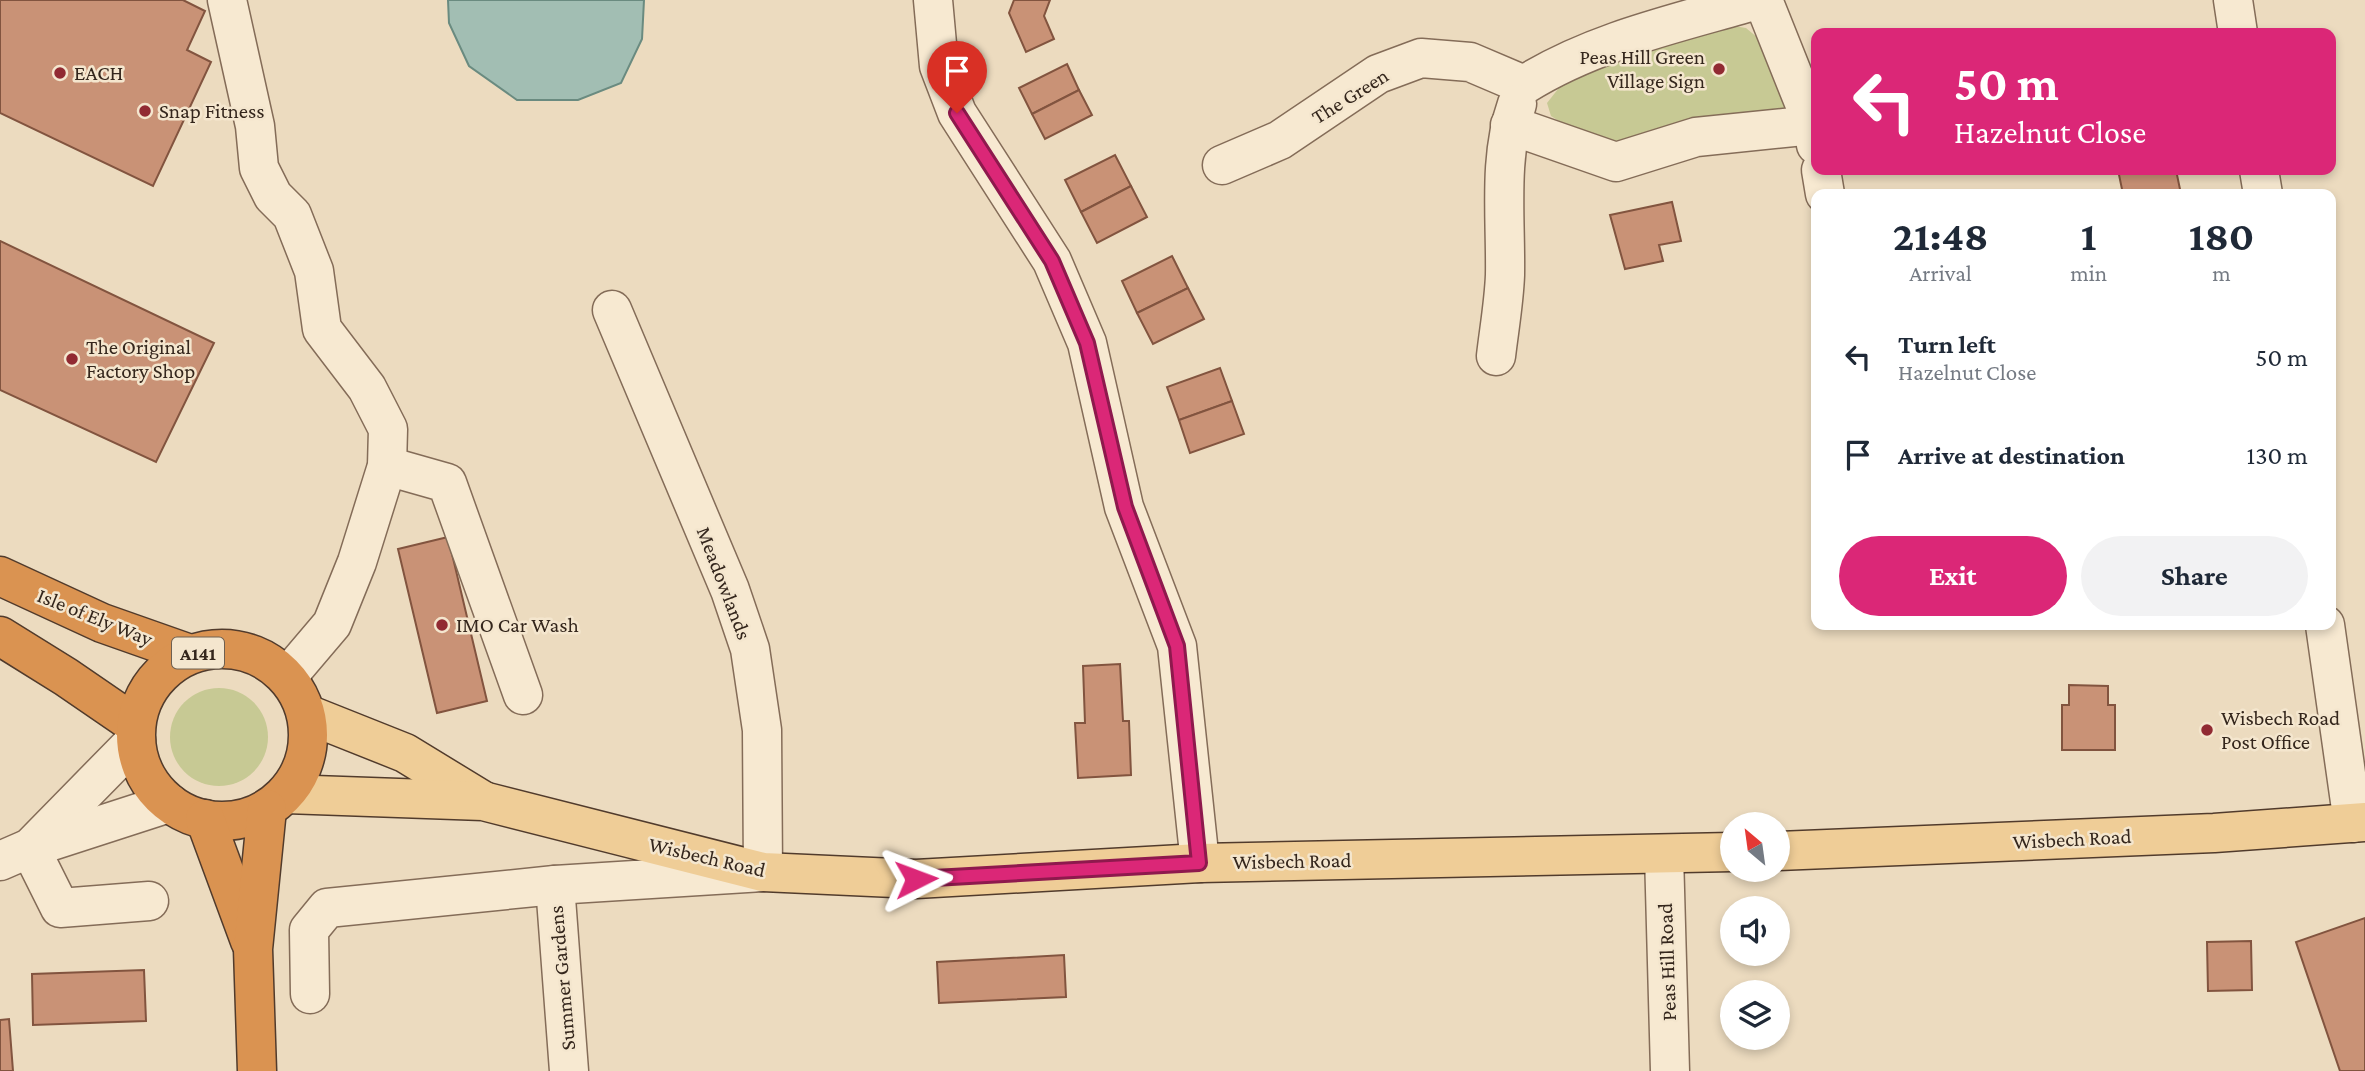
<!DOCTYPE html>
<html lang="en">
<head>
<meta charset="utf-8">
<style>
  :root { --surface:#fff; --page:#f2f2f3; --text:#1f2937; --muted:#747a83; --accent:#db2777 }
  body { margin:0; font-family:"Crimson Pro",serif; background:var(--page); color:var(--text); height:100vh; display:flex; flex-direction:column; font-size:26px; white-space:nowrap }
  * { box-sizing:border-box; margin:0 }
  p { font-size:23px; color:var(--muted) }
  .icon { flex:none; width:38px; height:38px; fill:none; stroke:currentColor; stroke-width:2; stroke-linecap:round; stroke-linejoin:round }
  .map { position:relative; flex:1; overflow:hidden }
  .drawer { position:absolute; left:1811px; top:189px; width:525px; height:441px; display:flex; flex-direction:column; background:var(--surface); border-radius:14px; box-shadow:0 4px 10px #0003 }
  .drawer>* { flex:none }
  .guide { position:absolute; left:1811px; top:28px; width:525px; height:147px; border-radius:14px; box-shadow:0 4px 10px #0003; background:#db2777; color:#fff; overflow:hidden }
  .needle { width:46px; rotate:331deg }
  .fabs { position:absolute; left:1720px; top:812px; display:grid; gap:14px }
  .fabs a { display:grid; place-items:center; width:70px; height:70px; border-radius:50%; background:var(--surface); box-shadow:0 4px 10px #0003; font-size:35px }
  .pin { position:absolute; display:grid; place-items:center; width:60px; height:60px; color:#fff; margin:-72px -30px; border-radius:50% 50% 50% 0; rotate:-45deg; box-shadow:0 0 7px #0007 }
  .pin .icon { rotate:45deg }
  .me { position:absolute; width:77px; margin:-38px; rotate:87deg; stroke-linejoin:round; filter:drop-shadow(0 0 5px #0008) }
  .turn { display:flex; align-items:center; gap:24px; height:147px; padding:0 28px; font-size:32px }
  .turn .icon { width:91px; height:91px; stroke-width:2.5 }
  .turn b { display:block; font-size:49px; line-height:60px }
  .eta { display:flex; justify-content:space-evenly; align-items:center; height:119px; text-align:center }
  .eta b { font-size:42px; font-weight:700; line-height:49px }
  .action { display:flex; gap:14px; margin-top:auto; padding:14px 28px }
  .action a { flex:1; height:80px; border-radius:42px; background:var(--accent); color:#fff; font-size:28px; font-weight:700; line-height:80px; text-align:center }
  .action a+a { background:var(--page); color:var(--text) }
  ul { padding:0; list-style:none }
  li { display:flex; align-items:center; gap:21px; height:98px; padding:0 28px }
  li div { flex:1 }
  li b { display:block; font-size:26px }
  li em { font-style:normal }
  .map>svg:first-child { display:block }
  .green { fill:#c7c994 }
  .water { fill:#a2beb3; stroke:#6a8b80; stroke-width:2 }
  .building { fill:#c99276; stroke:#82543f; stroke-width:2 }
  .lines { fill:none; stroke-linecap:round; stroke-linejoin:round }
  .minor-casing { stroke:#846c58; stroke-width:41 }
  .major-casing { stroke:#513b2c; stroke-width:41 }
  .highway-casing { stroke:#513b2c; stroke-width:41 }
  .minor { stroke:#f7e9d1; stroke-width:38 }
  .major { stroke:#efcd97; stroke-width:38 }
  .highway { stroke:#da9351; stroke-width:38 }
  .route-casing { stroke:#8e194d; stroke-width:18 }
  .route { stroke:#db2777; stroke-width:12 }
  .poi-dot { fill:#912a32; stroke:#f4e6ce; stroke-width:2.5 }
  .labels { text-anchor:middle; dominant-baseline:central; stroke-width:5; stroke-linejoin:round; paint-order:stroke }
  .shield { fill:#f4e6ce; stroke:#6e6051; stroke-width:2 }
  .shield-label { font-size:19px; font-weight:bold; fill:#34261c }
  .poi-label { font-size:21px; fill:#34261c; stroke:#f4e6ce; text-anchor:start }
  .street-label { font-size:21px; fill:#34261c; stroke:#f4e6ce }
</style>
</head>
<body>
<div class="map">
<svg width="2365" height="1071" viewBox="0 0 2365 1071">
  <rect width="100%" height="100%" fill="#ecdbbf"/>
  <g class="green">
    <polygon points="1728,25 1746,28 1758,38 1786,110 1613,142 1573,130 1551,116 1547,103 1562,84 1597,61"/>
    <circle cx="219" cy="737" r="49"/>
  </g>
  <polygon class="water" points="448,0 644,0 642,39 621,83 578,100 517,100 469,66 449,23"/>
  <g class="building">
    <polygon points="0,0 183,0 205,11 187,50 211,62 153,186 0,113"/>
    <polygon points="1014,0 1050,0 1044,16 1054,39 1026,52 1009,13"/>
    <polygon points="1067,64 1079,90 1032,114 1019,88"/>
    <polygon points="1079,90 1092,115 1045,139 1032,114"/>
    <polygon points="1115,155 1131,186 1081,212 1065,180"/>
    <polygon points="2118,170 2176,170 2181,194 2123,194"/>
    <polygon points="1131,186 1147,217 1097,243 1081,212"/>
    <polygon points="1672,202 1681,241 1659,245 1663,261 1625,269 1610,215"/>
    <polygon points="0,241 214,343 156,462 0,390"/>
    <polygon points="1172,256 1188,288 1137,313 1122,281"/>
    <polygon points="1188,288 1204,319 1153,344 1137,313"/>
    <polygon points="1220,368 1232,401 1179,420 1167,387"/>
    <polygon points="1232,401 1244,434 1190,453 1179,420"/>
    <polygon points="448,537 487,701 437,713 398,549"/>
    <polygon points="1120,664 1123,721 1129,721 1131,775 1078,778 1075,723 1085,723 1083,666"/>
    <polygon points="2069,685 2108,686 2108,705 2115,705 2115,750 2062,750 2062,705 2069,705"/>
    <polygon points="2365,918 2365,1071 2340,1071 2296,942"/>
    <polygon points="2251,941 2252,990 2208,991 2207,942"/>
    <polygon points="1064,955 1066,997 939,1003 937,962"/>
    <polygon points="144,970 146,1021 33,1025 32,974"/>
    <polygon points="9,1019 13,1071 0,1071 0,1020"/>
  </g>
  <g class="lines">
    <defs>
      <g id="minor">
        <polyline points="227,0 255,126 259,168 273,196 292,215 314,271 322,329 367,388 388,429 387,466 357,562 332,624 287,677"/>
        <polyline points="933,0 939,66 957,113 1052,261 1087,343 1124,507 1177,646 1200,863"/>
        <polyline points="1763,0 1813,125 1816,145"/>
        <polyline points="2233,0 2238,33"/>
        <polyline points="1510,125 1616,162 1696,137 1813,125"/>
        <path d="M1222,165L1280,140L1378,74L1421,58L1470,62L1524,85C1594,41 1678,23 1757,0"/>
        <polyline points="1821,170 1825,194"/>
        <polyline points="2259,170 2263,194"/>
        <path d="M1496,356C1499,330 1504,302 1505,275C1506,218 1498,158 1517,104"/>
        <polyline points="387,466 447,483 523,695"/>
        <polyline points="2325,625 2353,823"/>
        <polyline points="34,844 136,740"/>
        <polyline points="30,848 60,908 149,901"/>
        <polyline points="1664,854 1670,1071"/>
        <polyline points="0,861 30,848 169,803"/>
        <polyline points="555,885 569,1071"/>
        <polyline points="310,994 309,930 327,908 555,885 763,872 762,730 750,649 730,590 612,310"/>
      </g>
      <g id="major">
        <polyline points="307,714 405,753 482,800"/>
        <polyline points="286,794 483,801 763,872 916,879 1200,863 1732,852"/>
        <polyline points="1778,851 2214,833 2365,822"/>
      </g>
      <g id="highway">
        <polyline points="0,576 102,623 190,654"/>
        <polyline points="0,636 66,677 136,725"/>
        <circle cx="222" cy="735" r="86"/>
        <polyline points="205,819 250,941"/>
        <polyline points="257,1071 253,949 267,809"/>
      </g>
    </defs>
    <use href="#minor" class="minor-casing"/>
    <use href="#major" class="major-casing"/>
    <use href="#highway" class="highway-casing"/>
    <use href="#minor" class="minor"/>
    <use href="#major" class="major"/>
    <use href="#highway" class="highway"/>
  </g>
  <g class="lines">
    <defs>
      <polyline id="route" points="916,879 1199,863 1177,646 1125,507 1087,343 1052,261 957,113"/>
    </defs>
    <use href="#route" class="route-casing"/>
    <use href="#route" class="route"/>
  </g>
  <g class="poi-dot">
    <circle cx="1719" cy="69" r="7"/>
    <circle cx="60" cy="73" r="7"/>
    <circle cx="145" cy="111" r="7"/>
    <circle cx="72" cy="359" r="7"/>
    <circle cx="442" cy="625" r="7"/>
    <circle cx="2207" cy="730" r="7"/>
  </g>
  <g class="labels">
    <rect class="shield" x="172" y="637.5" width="52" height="31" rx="5"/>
    <g class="shield-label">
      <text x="198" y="653">A141</text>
    </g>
    <g class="poi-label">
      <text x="1705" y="57" text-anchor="end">Peas Hill Green<tspan x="1705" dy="24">Village Sign</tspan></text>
      <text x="74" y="73">EACH</text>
      <text x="159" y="111">Snap Fitness</text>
      <text x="86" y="347">The Original<tspan x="86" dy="24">Factory Shop</tspan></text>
      <text x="456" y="625">IMO Car Wash</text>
      <text x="2221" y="718">Wisbech Road<tspan x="2221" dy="24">Post Office</tspan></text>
    </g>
    <g class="street-label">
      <text transform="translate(1350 96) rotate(-32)">The Green</text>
      <text transform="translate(724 583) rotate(69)">Meadowlands</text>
      <text transform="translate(95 617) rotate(22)">Isle of Ely Way</text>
      <text transform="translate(2072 839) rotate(-3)">Wisbech Road</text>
      <text transform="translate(707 857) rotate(13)">Wisbech Road</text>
      <text transform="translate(1292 861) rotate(-1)">Wisbech Road</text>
      <text transform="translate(1667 962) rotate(-92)">Peas Hill Road</text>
      <text transform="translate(562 978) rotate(-95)">Summer Gardens</text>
    </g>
  </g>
</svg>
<div class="fabs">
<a><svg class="needle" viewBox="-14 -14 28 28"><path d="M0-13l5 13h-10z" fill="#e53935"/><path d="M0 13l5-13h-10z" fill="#747a83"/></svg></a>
<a><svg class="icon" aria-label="sound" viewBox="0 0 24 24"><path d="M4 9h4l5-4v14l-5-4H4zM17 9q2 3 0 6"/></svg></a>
<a><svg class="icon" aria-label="layers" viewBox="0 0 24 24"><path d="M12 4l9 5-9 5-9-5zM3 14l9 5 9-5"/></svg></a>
</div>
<div class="pin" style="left:957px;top:113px;background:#d93025"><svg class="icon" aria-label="arrive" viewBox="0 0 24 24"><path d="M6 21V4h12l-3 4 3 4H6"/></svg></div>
<svg class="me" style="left:916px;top:879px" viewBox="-20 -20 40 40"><path d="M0-17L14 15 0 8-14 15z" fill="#db2777" stroke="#fff" stroke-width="4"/></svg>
<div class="guide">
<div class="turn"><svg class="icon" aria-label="left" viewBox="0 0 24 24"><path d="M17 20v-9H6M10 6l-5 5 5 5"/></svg><div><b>50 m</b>Hazelnut Close</div></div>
</div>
<section class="drawer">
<div class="eta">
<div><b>21:48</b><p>Arrival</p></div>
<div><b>1</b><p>min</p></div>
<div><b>180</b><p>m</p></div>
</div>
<ul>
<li><svg class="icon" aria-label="left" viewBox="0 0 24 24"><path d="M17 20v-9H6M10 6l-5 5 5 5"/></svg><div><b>Turn left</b><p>Hazelnut Close</p></div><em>50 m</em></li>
<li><svg class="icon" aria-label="arrive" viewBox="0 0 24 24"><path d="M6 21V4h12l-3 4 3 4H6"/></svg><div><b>Arrive at destination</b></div><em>130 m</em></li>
</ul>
<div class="action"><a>Exit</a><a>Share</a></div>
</section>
</div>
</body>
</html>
